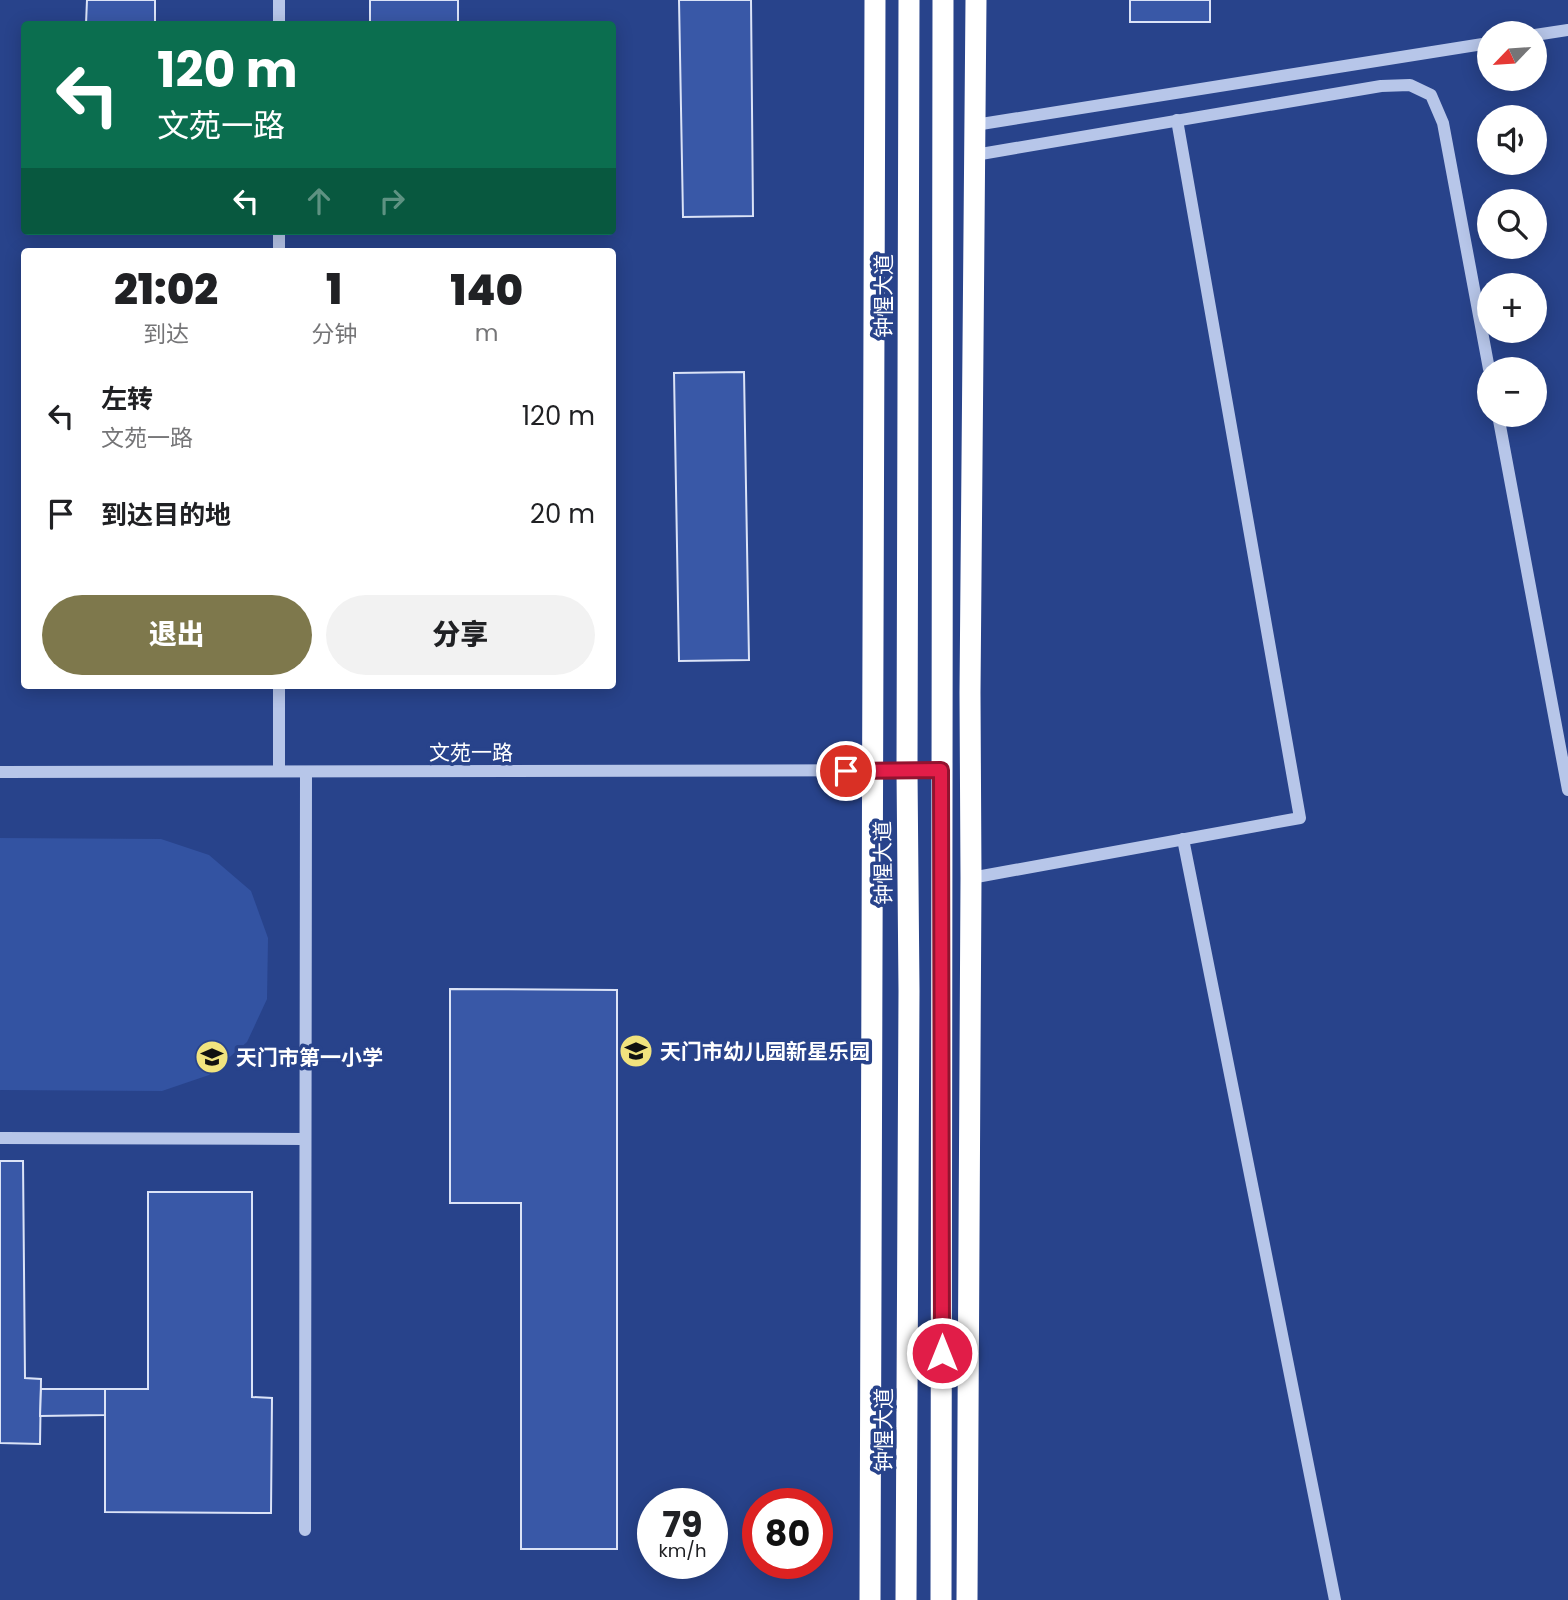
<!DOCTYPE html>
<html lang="zh">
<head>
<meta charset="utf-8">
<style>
  :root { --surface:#fff; --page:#f2f2f2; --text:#202124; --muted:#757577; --accent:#7e784c }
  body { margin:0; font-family:Poppins,"Noto Sans SC",sans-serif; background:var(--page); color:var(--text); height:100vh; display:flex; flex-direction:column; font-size:26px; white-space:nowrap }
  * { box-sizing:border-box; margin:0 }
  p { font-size:23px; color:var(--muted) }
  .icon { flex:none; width:38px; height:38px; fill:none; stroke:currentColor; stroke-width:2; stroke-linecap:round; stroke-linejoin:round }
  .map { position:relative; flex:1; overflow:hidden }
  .details { position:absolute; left:21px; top:248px; width:595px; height:441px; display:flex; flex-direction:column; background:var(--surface); border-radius:7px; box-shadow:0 4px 18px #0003 }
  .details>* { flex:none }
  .top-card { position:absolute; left:21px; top:21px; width:595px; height:214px; border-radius:7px; box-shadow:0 4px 18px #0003; background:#0b6e4f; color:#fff; overflow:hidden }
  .needle { width:46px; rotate:245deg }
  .controls { position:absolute; left:1477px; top:21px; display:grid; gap:14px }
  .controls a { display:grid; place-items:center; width:70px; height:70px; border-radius:50%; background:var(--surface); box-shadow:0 4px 18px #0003; font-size:35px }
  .speed { position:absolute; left:637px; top:1488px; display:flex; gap:14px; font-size:35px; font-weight:700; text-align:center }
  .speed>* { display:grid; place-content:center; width:91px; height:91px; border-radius:50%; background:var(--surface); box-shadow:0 4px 18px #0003; line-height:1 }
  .speed small { font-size:18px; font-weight:400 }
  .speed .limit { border:10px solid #d22; background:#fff; color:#111 }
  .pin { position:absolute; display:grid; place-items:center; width:60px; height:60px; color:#fff; margin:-30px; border:4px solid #fff; border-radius:50%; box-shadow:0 2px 7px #0007 }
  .me { position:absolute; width:77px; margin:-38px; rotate:0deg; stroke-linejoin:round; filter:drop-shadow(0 0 5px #0008) }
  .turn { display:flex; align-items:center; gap:24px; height:147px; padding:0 21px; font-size:32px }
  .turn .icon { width:91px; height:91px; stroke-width:2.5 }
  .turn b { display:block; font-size:49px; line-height:60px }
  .lanes { display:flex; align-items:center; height:66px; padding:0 21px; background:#0003; justify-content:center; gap:35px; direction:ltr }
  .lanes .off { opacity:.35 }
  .eta { display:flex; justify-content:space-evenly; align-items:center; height:119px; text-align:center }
  .eta b { font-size:42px; font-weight:800; line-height:49px }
  .primary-button { display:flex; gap:14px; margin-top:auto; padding:14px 21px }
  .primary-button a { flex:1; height:80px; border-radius:42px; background:var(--accent); color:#fff; font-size:28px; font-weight:800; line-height:80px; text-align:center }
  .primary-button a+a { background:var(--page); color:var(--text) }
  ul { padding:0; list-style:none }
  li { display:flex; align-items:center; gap:21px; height:98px; padding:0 21px }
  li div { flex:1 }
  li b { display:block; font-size:26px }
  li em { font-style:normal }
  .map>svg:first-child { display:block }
  .green { fill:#3353a2 }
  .building { fill:#3958a7; stroke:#dbe3f7; stroke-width:2 }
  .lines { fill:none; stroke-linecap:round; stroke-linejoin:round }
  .minor { stroke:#b7c6e9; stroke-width:12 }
  .highway { stroke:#fff; stroke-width:21 }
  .route-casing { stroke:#92132f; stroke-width:18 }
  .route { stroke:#e11d48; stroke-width:12 }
  .labels { text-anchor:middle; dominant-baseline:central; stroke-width:7; stroke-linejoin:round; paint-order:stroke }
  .street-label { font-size:21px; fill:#fff; stroke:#28438b }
  .poi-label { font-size:21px; font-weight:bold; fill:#fff; stroke:#28438b; text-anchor:start }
</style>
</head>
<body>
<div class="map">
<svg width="1568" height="1600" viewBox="0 0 1568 1600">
  <rect width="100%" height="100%" fill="#28438b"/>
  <polygon class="green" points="0,838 161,839 209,855 251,891 268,938 267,999 247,1042 209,1075 162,1091 0,1090"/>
  <g class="building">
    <polygon points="87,0 155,0 155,24 86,24"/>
    <rect x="370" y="0" width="88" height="24"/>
    <polygon points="679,0 751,0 753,216 683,217"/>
    <rect x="1130" y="0" width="80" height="22"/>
    <polygon points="744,372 749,660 679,661 674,373"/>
    <polygon points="450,989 617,990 617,1549 521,1549 521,1203 450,1203"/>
    <polygon points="0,1161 23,1161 25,1378 41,1379 40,1444 0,1443"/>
    <polygon points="148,1192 252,1192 252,1397 272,1398 271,1513 105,1512 105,1389 148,1389"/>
    <polygon points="41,1389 105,1389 105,1415 40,1416"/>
  </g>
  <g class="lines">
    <g class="minor">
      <polyline points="279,0 279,24"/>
      <polyline points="1535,35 1568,30"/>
      <polyline points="975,125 1489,43"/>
      <polyline points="975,155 1381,86 1410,85 1431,95 1443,123 1489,369"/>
      <polyline points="279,231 279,252"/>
      <polyline points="1498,415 1568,790"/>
      <polyline points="279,686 279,771"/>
      <polyline points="0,772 941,770"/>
      <polyline points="1183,839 1335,1600"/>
      <polyline points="971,878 1300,818 1177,120"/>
      <polyline points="0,1138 305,1139"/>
      <polyline points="305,1530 306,772"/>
    </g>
    <g class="highway">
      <polyline points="870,1600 875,0"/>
      <polyline points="906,1600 909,991 907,771 909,0"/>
      <polyline points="941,1600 943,0"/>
      <polyline points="967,1600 971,878 970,693 976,0"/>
    </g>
  </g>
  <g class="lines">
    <defs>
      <polyline id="route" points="846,771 941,770 942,1353"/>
    </defs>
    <use href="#route" class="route-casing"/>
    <use href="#route" class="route"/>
  </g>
  <defs>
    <symbol id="school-disc" viewBox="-11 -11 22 22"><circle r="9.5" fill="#f1e37e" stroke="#28438b"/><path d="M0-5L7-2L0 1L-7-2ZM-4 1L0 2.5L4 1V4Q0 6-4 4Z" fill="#111"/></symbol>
  </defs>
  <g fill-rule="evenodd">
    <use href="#school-disc" x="617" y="1032" width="38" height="38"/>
    <use href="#school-disc" x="193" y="1038" width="38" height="38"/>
  </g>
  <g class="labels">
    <g class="street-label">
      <text transform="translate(883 296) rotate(-90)">钟惺大道</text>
      <text x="471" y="752">文苑一路</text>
      <text transform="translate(883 863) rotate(-91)">钟惺大道</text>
      <text transform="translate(883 1430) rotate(-90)">钟惺大道</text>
    </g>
    <g class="poi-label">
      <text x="660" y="1051">天门市幼儿园新星乐园</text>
      <text x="236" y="1057">天门市第一小学</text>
    </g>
  </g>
</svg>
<div class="controls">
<a><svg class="needle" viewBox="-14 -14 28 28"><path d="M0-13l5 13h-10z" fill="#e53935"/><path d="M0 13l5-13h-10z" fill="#757577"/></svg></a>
<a><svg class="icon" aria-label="sound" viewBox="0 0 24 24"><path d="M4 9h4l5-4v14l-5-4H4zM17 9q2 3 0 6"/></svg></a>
<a><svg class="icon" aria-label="search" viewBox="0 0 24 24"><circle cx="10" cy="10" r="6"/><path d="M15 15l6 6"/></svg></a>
<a>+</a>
<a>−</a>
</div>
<div class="speed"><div>79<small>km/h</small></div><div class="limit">80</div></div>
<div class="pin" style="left:846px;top:771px;background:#d93025"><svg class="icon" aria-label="arrive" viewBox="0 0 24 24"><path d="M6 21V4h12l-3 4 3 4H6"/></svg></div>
<svg class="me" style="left:942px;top:1353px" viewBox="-20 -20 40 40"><circle r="17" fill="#e11d48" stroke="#fff" stroke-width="3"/><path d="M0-11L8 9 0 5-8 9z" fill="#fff"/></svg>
<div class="top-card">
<div class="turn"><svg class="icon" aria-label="left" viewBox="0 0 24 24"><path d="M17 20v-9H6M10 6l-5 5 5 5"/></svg><div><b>120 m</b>文苑一路</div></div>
<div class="lanes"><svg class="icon" aria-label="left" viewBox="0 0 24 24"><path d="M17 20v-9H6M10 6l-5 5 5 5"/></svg><svg class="icon off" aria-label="ahead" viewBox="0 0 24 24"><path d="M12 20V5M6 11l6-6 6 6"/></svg><svg class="icon off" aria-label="right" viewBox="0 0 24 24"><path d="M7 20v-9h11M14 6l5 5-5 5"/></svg></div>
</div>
<section class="details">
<div class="eta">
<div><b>21:02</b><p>到达</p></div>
<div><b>1</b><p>分钟</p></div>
<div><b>140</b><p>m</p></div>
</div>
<ul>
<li><svg class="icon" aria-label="left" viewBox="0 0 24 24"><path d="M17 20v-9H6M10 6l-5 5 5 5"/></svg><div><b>左转</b><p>文苑一路</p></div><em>120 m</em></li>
<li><svg class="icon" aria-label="arrive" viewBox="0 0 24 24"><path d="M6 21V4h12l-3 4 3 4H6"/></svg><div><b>到达目的地</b></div><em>20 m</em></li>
</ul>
<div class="primary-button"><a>退出</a><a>分享</a></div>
</section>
</div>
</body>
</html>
